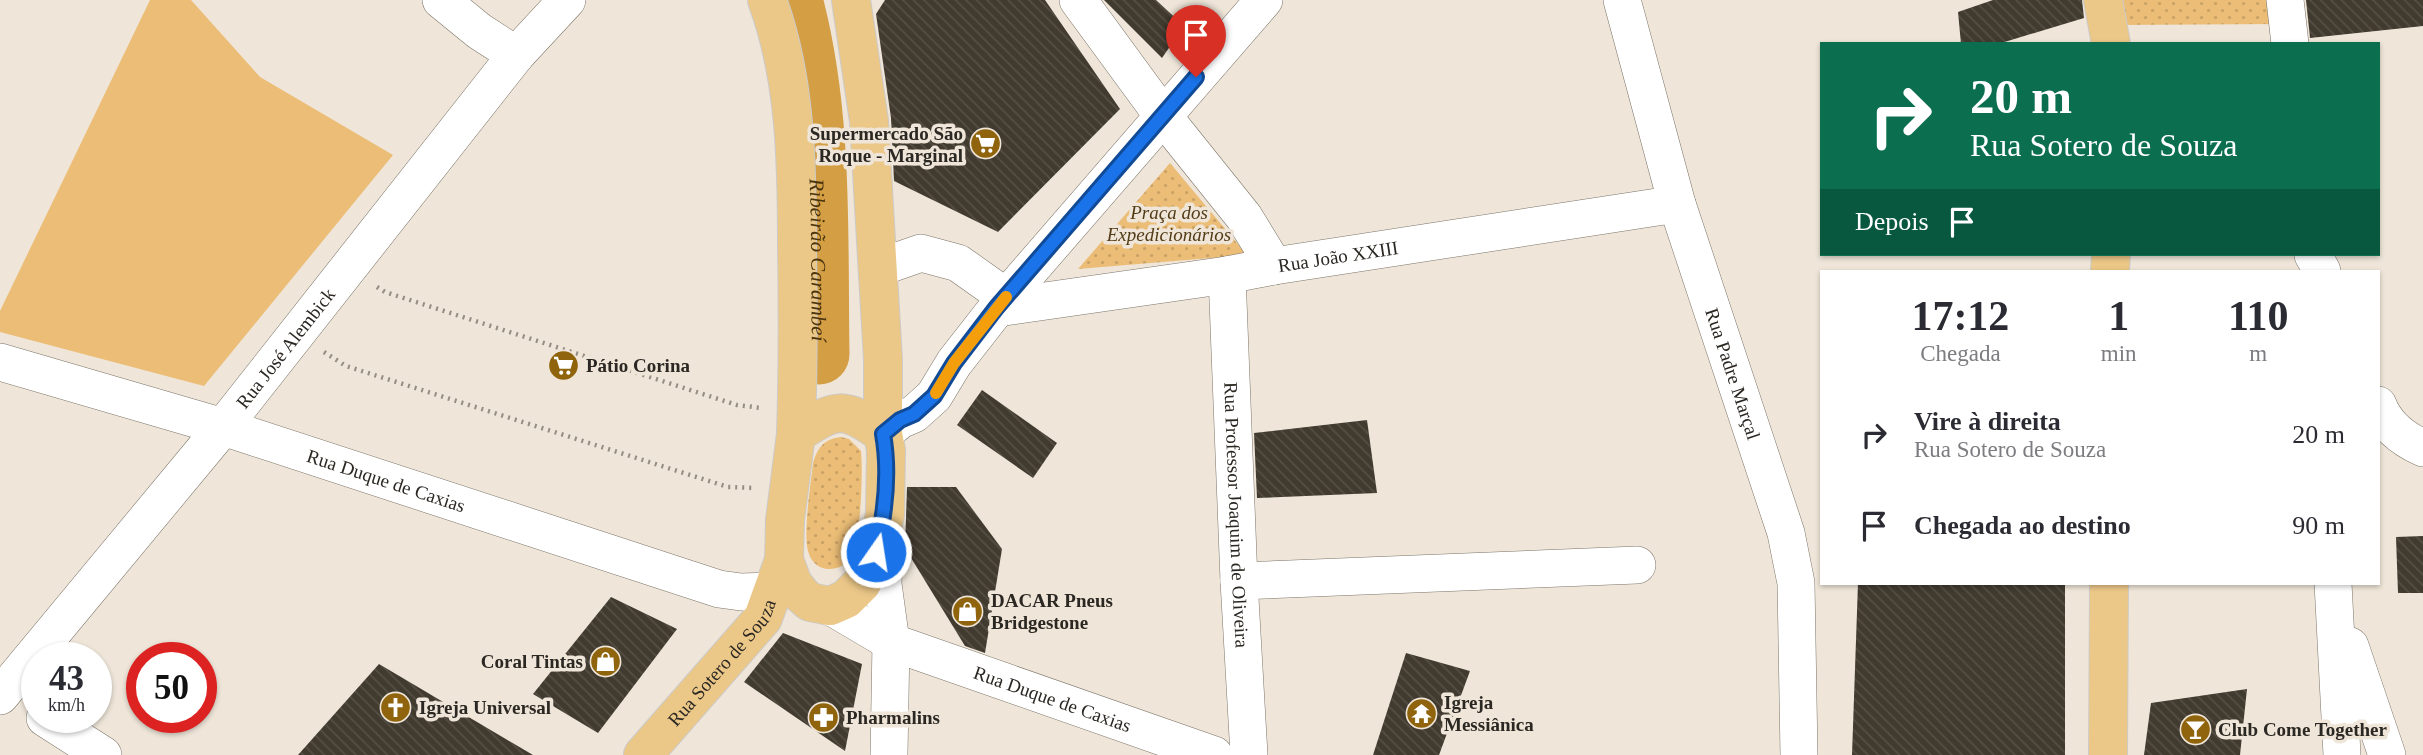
<!DOCTYPE html>
<html lang="pt">
<head>
<meta charset="utf-8">
<style>
  :root { --surface:#fff; --page:#f2f2f3; --text:#2b2b33; --muted:#7c7c81 }
  body { margin:0; font-family:Georgia,serif; background:var(--page); color:var(--text); height:100vh; display:flex; flex-direction:column; font-size:26px; white-space:nowrap }
  * { box-sizing:border-box; margin:0 }
  p { font-size:23px; color:var(--muted) }
  .icon { flex:none; width:38px; height:38px; fill:none; stroke:currentColor; stroke-width:2; stroke-linecap:round; stroke-linejoin:round }
  .map { position:relative; flex:1; overflow:hidden }
  .side { position:absolute; left:1820px; top:270px; width:560px; height:315px; display:flex; flex-direction:column; background:var(--surface); border-radius:0px; box-shadow:0 2px 5px #0004 }
  .side>* { flex:none }
  .guide { position:absolute; left:1820px; top:42px; width:560px; height:214px; border-radius:0px; box-shadow:0 2px 5px #0004; background:#0b6e4f; color:#fff; overflow:hidden }
  .speed { position:absolute; left:21px; top:642px; display:flex; gap:14px; font-size:35px; font-weight:700; text-align:center }
  .speed>* { display:grid; place-content:center; width:91px; height:91px; border-radius:50%; background:var(--surface); box-shadow:0 2px 5px #0004; line-height:1 }
  .speed small { font-size:18px; font-weight:400 }
  .speed .limit { border:10px solid #d22; background:#fff; color:#111 }
  .pin { position:absolute; display:grid; place-items:center; width:60px; height:60px; color:#fff; margin:-72px -30px; border-radius:50% 50% 50% 0; rotate:-45deg; box-shadow:0 0 7px #0007 }
  .pin .icon { rotate:45deg }
  .me { position:absolute; width:77px; margin:-38px; rotate:13deg; stroke-linejoin:round; filter:drop-shadow(0 0 5px #0008) }
  .turn { display:flex; align-items:center; gap:24px; height:147px; padding:0 35px; font-size:32px }
  .turn .icon { width:91px; height:91px; stroke-width:2.5 }
  .turn b { display:block; font-size:49px; line-height:60px }
  .then { display:flex; align-items:center; height:66px; padding:0 35px; background:#0003; gap:14px; font-size:26px }
  .eta { display:flex; justify-content:space-evenly; align-items:center; height:119px; text-align:center }
  .eta b { font-size:42px; font-weight:700; line-height:49px }
  ul { padding:0; list-style:none }
  li { display:flex; align-items:center; gap:21px; height:91px; padding:0 35px }
  li div { flex:1 }
  li b { display:block; font-size:26px }
  li em { font-style:normal }
  .map>svg:first-child { display:block }
  .grass { fill:#ebbd76 }
  .park { fill:url(#park-dots) }
  .lines { fill:none; stroke-linecap:round; stroke-linejoin:round }
  .river { stroke:#d49e44; stroke-width:61 }
  .building { fill:url(#building-back-hatch) }
  .minor-casing { stroke:#7c7469; stroke-width:38 }
  .major-casing { stroke:#cccbca; stroke-width:40 }
  .path { stroke:#938d84; stroke-width:4.5; stroke-dasharray:2 5; stroke-linecap:butt }
  .minor { stroke:#fff; stroke-width:37 }
  .major { stroke:#ebc788; stroke-width:38 }
  .route-casing { stroke:#114b97; stroke-width:18 }
  .route { stroke:#1a73e8; stroke-width:12 }
  .slow { stroke:#f59e0b; stroke-width:12 }
  .labels { text-anchor:middle; dominant-baseline:central; stroke-width:7; stroke-linejoin:round; paint-order:stroke }
  .poi-label { font-size:19px; font-weight:bold; fill:#2b2722; stroke:#efe6d9; text-anchor:start }
  .park-label { font-size:19px; font-style:italic; fill:#523c17; stroke:#efe6d9 }
  .street-label { font-size:19px; fill:#2b2722; stroke:#efe6d9 }
  .water-label { font-size:21px; font-style:italic; fill:#4a340e; stroke:#efe6d9 }
</style>
</head>
<body>
<div class="map">
<svg width="2423" height="755" viewBox="0 0 2423 755">
  <defs>
    <pattern id="park-dots" width="8" height="8" patternUnits="userSpaceOnUse" patternTransform="scale(1.75)"><rect width="8" height="8" fill="#ebbd76"/><path d="M2 2h.1M6 6h.1" fill="none" stroke="#caa266" stroke-width="1.8" stroke-linecap="round"/></pattern>
    <pattern id="building-back-hatch" width="6" height="6" patternUnits="userSpaceOnUse" patternTransform="scale(1.75)"><rect width="6" height="6" fill="#413a2f"/><path d="M-1 5l2 2M0 0l6 6M5-1l2 2" fill="none" stroke="#544e44"/></pattern>
  </defs>
  <rect width="100%" height="100%" fill="#efe6d9"/>
  <polygon class="grass" points="150,0 191,0 260,77 393,155 204,386 0,332 0,311"/>
  <g class="park">
    <polygon points="2107,0 2275,0 2277,24 2114,25"/>
    <polygon points="1170,163 1247,255 1078,269"/>
    <path d="M841,437L849,439L861,451C863,472 861,540 851,557C847,565 838,569 829,569C820,569 812,563 809,554C802,537 811,484 813,463C818,447 824,439 841,437Z"/>
  </g>
  <g class="lines">
    <path class="river" id="s1" d="M792,0C823,115 817,236 819,354"/>
  </g>
  <g class="building">
    <polygon points="885,0 1045,0 1120,109 998,232 894,181 891,118 876,14"/>
    <polygon points="1104,0 1156,0 1184,26 1162,58"/>
    <polygon points="1993,0 2082,0 2084,18 1998,44 1961,44 1958,12"/>
    <polygon points="2306,0 2423,0 2423,26 2310,38"/>
    <polygon points="982,390 1057,443 1033,478 957,425"/>
    <polygon points="1367,420 1377,493 1257,498 1254,433"/>
    <polygon points="907,487 956,487 1002,549 985,653 965,646 905,548"/>
    <polygon points="2423,536 2423,593 2398,593 2396,537"/>
    <polygon points="1858,583 2065,583 2065,755 1852,755"/>
    <polygon points="611,597 677,629 598,733 533,694"/>
    <polygon points="783,633 862,664 845,751 744,682"/>
    <polygon points="1406,653 1470,671 1439,755 1373,755"/>
    <polygon points="379,664 533,755 298,755"/>
    <polygon points="2247,689 2240,755 2144,755 2151,703"/>
  </g>
  <g class="lines">
    <defs>
      <g id="minor">
        <polyline points="441,0 479,31 516,55"/>
        <polyline points="1078,0 1163,116 1244,217 1274,266"/>
        <path id="s2" d="M1622,0L1677,204L1786,533L1796,583L1799,755"/>
        <polyline points="2285,0 2290,44"/>
        <polyline points="2313,255 2322,271"/>
        <polyline points="878,268 921,253 958,263 1006,297"/>
        <path id="s3" d="M1227,275L1239,581L1249,755"/>
        <path id="s4" d="M997,308L1227,275L1274,266L1677,204"/>
        <path id="s5" d="M0,362L223,427L719,589L741,592L773,591"/>
        <path d="M2378,405C2386,426 2403,439 2423,448"/>
        <polyline points="883,434 900,420 914,414 934,396 954,363 997,308 1264,0"/>
        <polyline points="884,533 883,584 891,642 889,755"/>
        <polyline points="1239,581 1637,565"/>
        <polyline points="2333,583 2342,755"/>
        <path id="s6" d="M830,606L891,642L1214,755"/>
        <polyline points="2350,646 2387,755"/>
        <path id="s7" d="M0,696L223,427L516,55L567,0"/>
        <polyline points="45,718 103,755"/>
      </g>
      <g id="major">
        <path d="M767,0C796,78 797,165 797,247C798,309 798,371 796,434"/>
        <path d="M851,0L869,121L883,360V434L886,450L885,515L876,552L862,583L846,599L830,606L810,602L802,595L793,584L784,560L785,520L796,434C836,408 843,405 883,434"/>
        <polyline points="2103,0 2111,44"/>
        <polyline points="2110,271 2111,254"/>
        <path id="s8" d="M643,755L763,618L784,560"/>
        <polyline points="2108,755 2109,583"/>
      </g>
    </defs>
    <use href="#minor" class="minor-casing"/>
    <use href="#major" class="major-casing"/>
    <g class="path">
      <polyline points="377,287 385,292 737,405 761,408"/>
      <polyline points="324,352 346,366 728,487 754,488"/>
    </g>
    <use href="#minor" class="minor"/>
    <use href="#major" class="major"/>
  </g>
  <g class="lines">
    <defs>
      <path id="route" d="M876,552C885,514 890,473 883,434L900,420L914,414L934,396L954,363L996,308L1196,77"/>
    </defs>
    <use href="#route" class="route-casing"/>
    <use href="#route" class="route"/>
    <polyline class="slow" points="936,393 954,363 1006,297"/>
  </g>
  <defs>
    <symbol id="supermarket-disc" viewBox="-11 -11 22 22"><circle r="9.5" fill="#8f640c" stroke="#efe6d9"/><path d="M-6-5.5h2.5l.6 2H6L4.5 2H-2.5L-4.4-4H-6ZM-1.5 3.2a1.3 1.3 0 1 0 .1 0ZM3 3.2a1.3 1.3 0 1 0 .1 0Z" fill="#fff"/></symbol>
    <symbol id="shop-disc" viewBox="-11 -11 22 22"><circle r="9.5" fill="#8f640c" stroke="#efe6d9"/><path d="M-5-2.5h2.3a2.7 3.5 0 0 1 5.4 0H5L5.5 6h-11ZM-1.5-2.5h3a1.5 2.3 0 0 0-3 0Z" fill="#fff"/></symbol>
    <symbol id="church-disc" viewBox="-11 -11 22 22"><circle r="9.5" fill="#8f640c" stroke="#efe6d9"/><path d="M-1.2-6h2.4v3.5h3.3v2.4h-3.3V6h-2.4V-.1h-3.3v-2.4h3.3Z" fill="#fff"/></symbol>
    <symbol id="temple-disc" viewBox="-11 -11 22 22"><circle r="9.5" fill="#8f640c" stroke="#efe6d9"/><path d="M0-6L5-2H3V0L6.5 2.5H4V6H1.5V3h-3V6H-4V2.5H-6.5L-3 0V-2H-5Z" fill="#fff"/></symbol>
    <symbol id="pharmacy-disc" viewBox="-11 -11 22 22"><circle r="9.5" fill="#8f640c" stroke="#efe6d9"/><path d="M-2-6h4v4h4v4h-4v4h-4v-4h-4v-4h4Z" fill="#fff"/></symbol>
    <symbol id="bar-disc" viewBox="-11 -11 22 22"><circle r="9.5" fill="#8f640c" stroke="#efe6d9"/><path d="M-6-5H6L.8 .8V4.5H3.5V6h-7V4.5H-.8V.8Z" fill="#fff"/></symbol>
  </defs>
  <g fill-rule="evenodd">
    <use href="#supermarket-disc" x="968" y="126" width="35" height="35"/>
    <use href="#supermarket-disc" x="546" y="348" width="35" height="35"/>
    <use href="#shop-disc" x="950" y="594" width="35" height="35"/>
    <use href="#shop-disc" x="588" y="644" width="35" height="35"/>
    <use href="#church-disc" x="378" y="690" width="35" height="35"/>
    <use href="#temple-disc" x="1404" y="696" width="35" height="35"/>
    <use href="#pharmacy-disc" x="806" y="700" width="35" height="35"/>
    <use href="#bar-disc" x="2178" y="712" width="35" height="35"/>
  </g>
  <g class="labels">
    <g class="poi-label">
      <text x="963" y="133" text-anchor="end">Supermercado São<tspan x="963" dy="22">Roque - Marginal</tspan></text>
      <text x="586" y="365">Pátio Corina</text>
      <text x="991" y="600">DACAR Pneus<tspan x="991" dy="22">Bridgestone</tspan></text>
      <text x="583" y="661" text-anchor="end">Coral Tintas</text>
      <text x="1444" y="702">Igreja<tspan x="1444" dy="22">Messiânica</tspan></text>
      <text x="419" y="707">Igreja Universal</text>
      <text x="846" y="717">Pharmalins</text>
      <text x="2218" y="729">Club Come Together</text>
    </g>
    <g class="park-label">
      <text x="1169" y="212">Praça dos<tspan x="1169" dy="22">Expedicionários</tspan></text>
    </g>
    <g class="street-label">
      <text stroke="none"><textPath href="#s4" startOffset="345">Rua João XXIII</textPath></text>
      <text stroke="none"><textPath href="#s7" startOffset="450">Rua José Alembick</textPath></text>
      <text stroke="none"><textPath href="#s2" startOffset="390">Rua Padre Marçal</textPath></text>
      <text stroke="none"><textPath href="#s5" startOffset="404">Rua Duque de Caxias</textPath></text>
      <text stroke="none"><textPath href="#s3" startOffset="240">Rua Professor Joaquim de Oliveira</textPath></text>
      <text stroke="none"><textPath href="#s8" startOffset="122">Rua Sotero de Souza</textPath></text>
      <text stroke="none"><textPath href="#s6" startOffset="242">Rua Duque de Caxias</textPath></text>
    </g>
    <g class="water-label">
      <text stroke="none"><textPath href="#s1" startOffset="262">Ribeirão Carambeí</textPath></text>
    </g>
  </g>
</svg>
<div class="speed"><div>43<small>km/h</small></div><div class="limit">50</div></div>
<div class="pin" style="left:1196px;top:77px;background:#d93025"><svg class="icon" aria-label="arrive" viewBox="0 0 24 24"><path d="M6 21V4h12l-3 4 3 4H6"/></svg></div>
<svg class="me" style="left:876px;top:552px" viewBox="-20 -20 40 40"><circle r="17" fill="#1a73e8" stroke="#fff" stroke-width="3"/><path d="M0-11L8 9 0 5-8 9z" fill="#fff"/></svg>
<div class="guide">
<div class="turn"><svg class="icon" aria-label="right" viewBox="0 0 24 24"><path d="M7 20v-9h11M14 6l5 5-5 5"/></svg><div><b>20 m</b>Rua Sotero de Souza</div></div>
<div class="then">Depois<svg class="icon" aria-label="arrive" viewBox="0 0 24 24"><path d="M6 21V4h12l-3 4 3 4H6"/></svg></div>
</div>
<section class="side">
<div class="eta">
<div><b>17:12</b><p>Chegada</p></div>
<div><b>1</b><p>min</p></div>
<div><b>110</b><p>m</p></div>
</div>
<ul>
<li><svg class="icon" aria-label="right" viewBox="0 0 24 24"><path d="M7 20v-9h11M14 6l5 5-5 5"/></svg><div><b>Vire à direita</b><p>Rua Sotero de Souza</p></div><em>20 m</em></li>
<li><svg class="icon" aria-label="arrive" viewBox="0 0 24 24"><path d="M6 21V4h12l-3 4 3 4H6"/></svg><div><b>Chegada ao destino</b></div><em>90 m</em></li>
</ul>
</section>
</div>
</body>
</html>
